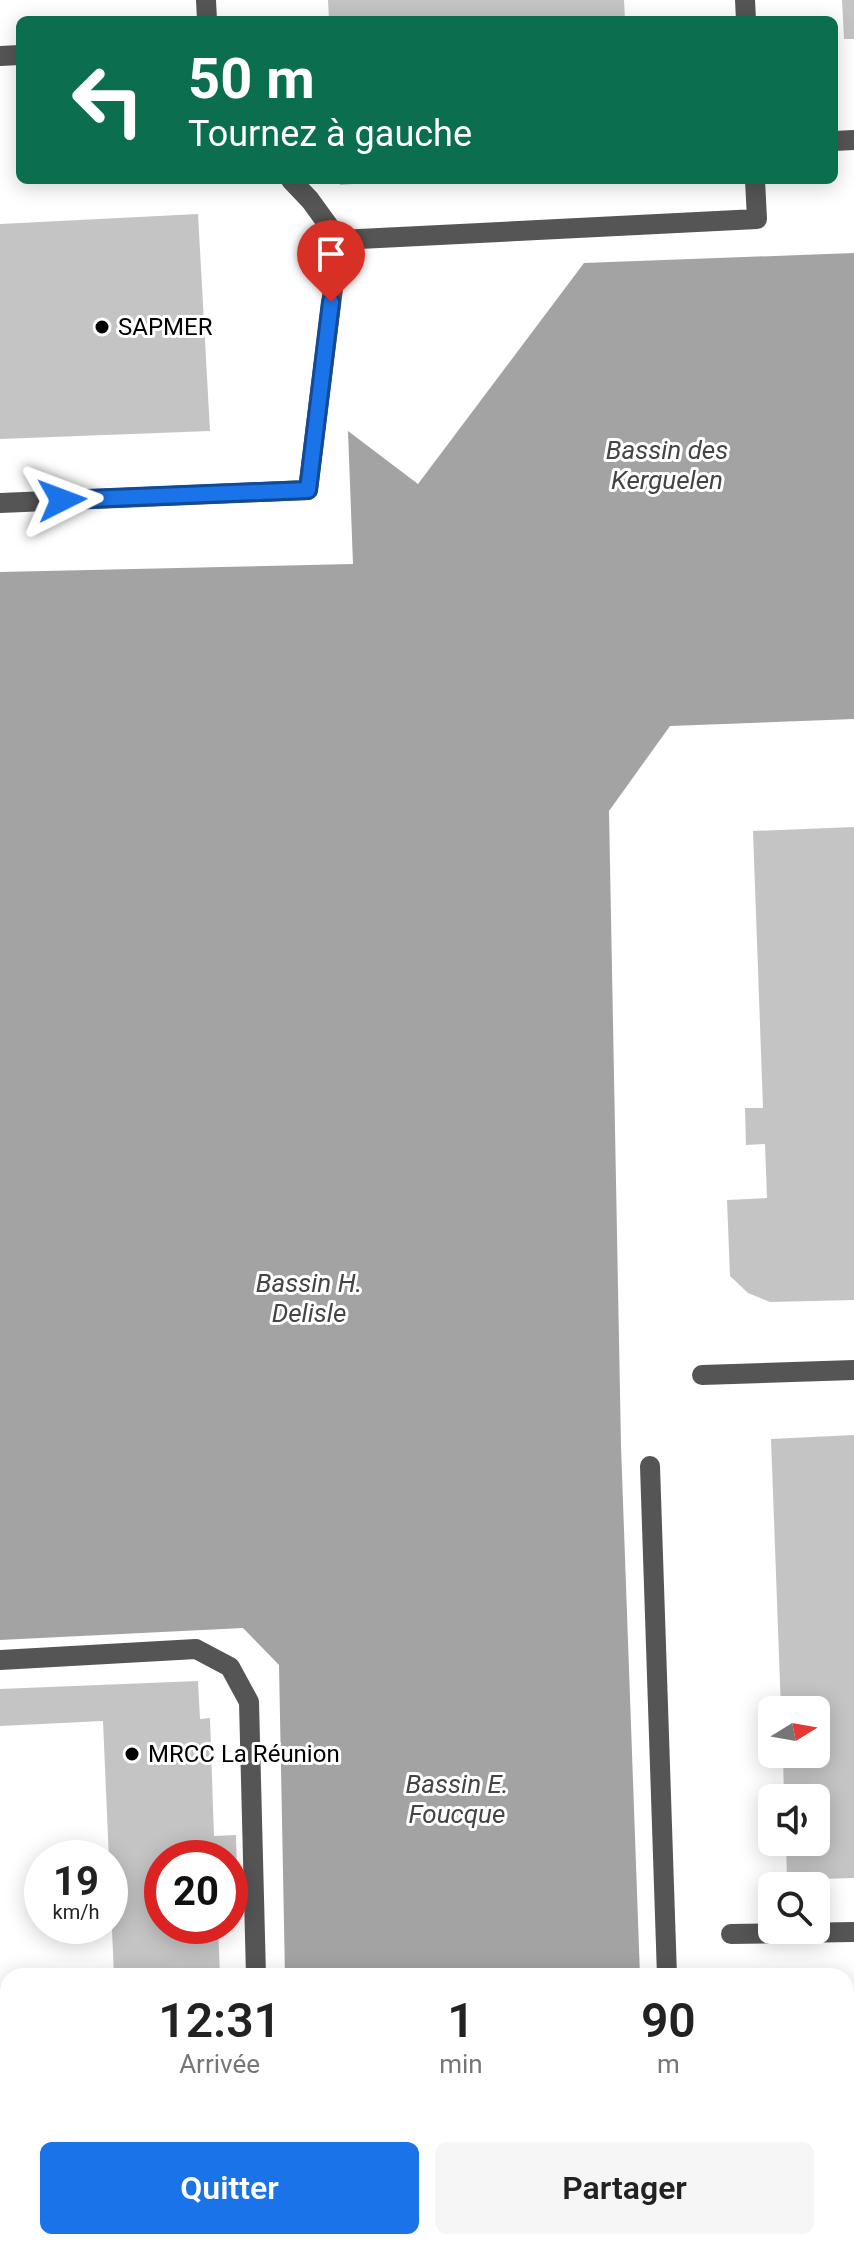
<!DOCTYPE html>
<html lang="fr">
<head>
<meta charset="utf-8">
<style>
  :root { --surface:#fff; --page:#f6f6f6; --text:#222; --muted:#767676; --accent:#1a73e8 }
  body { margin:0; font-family:Roboto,sans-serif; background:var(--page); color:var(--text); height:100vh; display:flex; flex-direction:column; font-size:30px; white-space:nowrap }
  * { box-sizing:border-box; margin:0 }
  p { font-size:26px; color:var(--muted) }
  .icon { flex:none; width:44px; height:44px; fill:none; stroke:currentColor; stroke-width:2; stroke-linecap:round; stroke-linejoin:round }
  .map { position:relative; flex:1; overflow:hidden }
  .drawer { position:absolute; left:0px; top:1968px; width:854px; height:282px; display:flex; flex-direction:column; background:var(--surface); border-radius:24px 24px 0 0; box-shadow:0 4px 20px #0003 }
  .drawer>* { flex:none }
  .hud { position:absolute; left:16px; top:16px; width:822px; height:168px; border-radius:12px; box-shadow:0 4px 20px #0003; background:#0b6e4f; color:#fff; overflow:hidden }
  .needle { width:52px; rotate:79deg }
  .buttons { position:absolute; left:758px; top:1696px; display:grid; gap:16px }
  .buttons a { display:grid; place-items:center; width:72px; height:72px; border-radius:12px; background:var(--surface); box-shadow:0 4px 20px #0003; font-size:40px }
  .speed { position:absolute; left:24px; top:1840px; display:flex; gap:16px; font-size:40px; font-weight:700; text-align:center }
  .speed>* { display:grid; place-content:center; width:104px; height:104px; border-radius:50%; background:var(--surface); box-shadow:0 4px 20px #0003; line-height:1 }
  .speed small { font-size:20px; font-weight:400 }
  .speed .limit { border:12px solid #d22; background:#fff; color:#111 }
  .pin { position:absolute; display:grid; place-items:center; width:68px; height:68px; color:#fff; margin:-82px -34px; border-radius:50% 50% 50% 0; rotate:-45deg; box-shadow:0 0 8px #0007 }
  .pin .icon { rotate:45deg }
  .me { position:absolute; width:88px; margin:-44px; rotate:87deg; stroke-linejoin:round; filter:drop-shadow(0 0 6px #0008) }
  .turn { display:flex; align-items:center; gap:28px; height:168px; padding:0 40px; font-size:36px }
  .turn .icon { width:104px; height:104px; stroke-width:2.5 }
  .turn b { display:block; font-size:56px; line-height:68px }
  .eta { display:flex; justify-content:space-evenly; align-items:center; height:136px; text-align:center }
  .eta b { font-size:48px; font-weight:600; line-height:56px }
  .button { display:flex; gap:16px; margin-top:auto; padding:16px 40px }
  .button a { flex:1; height:92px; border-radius:12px; background:var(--accent); color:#fff; font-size:32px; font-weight:600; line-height:92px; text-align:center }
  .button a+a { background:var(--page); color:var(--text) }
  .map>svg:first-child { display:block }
  .water { fill:#a3a3a3 }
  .building { fill:#c4c4c4 }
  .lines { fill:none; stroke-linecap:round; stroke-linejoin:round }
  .minor { stroke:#555; stroke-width:20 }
  .route-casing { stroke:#114b97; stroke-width:20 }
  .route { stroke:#1a73e8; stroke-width:14 }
  .poi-dot { fill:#000; stroke:#fff; stroke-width:3 }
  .labels { text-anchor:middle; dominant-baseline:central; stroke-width:6; stroke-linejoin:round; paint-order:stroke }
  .poi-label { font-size:24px; fill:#000; stroke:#fff; text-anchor:start }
  .water-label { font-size:26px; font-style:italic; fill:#444; stroke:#fff }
</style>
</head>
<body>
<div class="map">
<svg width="854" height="2249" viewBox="0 0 854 2249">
  <rect width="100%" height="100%" fill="#fff"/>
  <g class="water">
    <polygon points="854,253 854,719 670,726 609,811 621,1446 640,1976 285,1976 279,1665 243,1628 0,1640 0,572 353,564 348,431 418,484 584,263"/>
    <rect x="290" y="2242" width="361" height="7"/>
  </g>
  <g class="building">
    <polygon points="328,0 624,0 625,20 329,20"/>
    <polygon points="842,0 854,0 854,39 844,39"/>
    <polygon points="339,180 380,180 380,182 340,185"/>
    <polygon points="198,214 210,431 0,439 0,224"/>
    <polygon points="854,827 854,1300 770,1302 748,1293 730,1276 727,1200 767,1198 765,1144 746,1145 745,1108 763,1108 753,831"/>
    <polygon points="854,1435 854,1878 787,1880 786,1842 816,1842 816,1798 784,1798 783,1754 816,1754 816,1710 781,1710 771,1439"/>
    <polygon points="198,1681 200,1719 210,1718 214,1836 236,1835 237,1875 230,1875 230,1858 162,1858 162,1926 218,1926 220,1976 114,1976 103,1721 0,1726 0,1689"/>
    <polygon points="124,2242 229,2242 229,2249 125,2249"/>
  </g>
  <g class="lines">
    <g class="minor">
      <polyline points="206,0 207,20"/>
      <polyline points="745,0 746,20"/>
      <polyline points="0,56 20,55"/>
      <polyline points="834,141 854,140"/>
      <polyline points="339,240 757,219 755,180"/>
      <polyline points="0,503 308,490 339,240 310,200 291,180"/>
      <polyline points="702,1375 854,1370"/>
      <polyline points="650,1466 667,1976"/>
      <polyline points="0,1660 196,1649 230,1667 249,1702 256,1976"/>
      <polyline points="731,1934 854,1932"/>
      <polyline points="0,2090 8,2118"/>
      <polyline points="264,2242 264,2249"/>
      <polyline points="676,2242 677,2249"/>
      <polyline points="789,2242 789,2249"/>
      <polyline points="27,2249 27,2242"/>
    </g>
  </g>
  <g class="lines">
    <defs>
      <polyline id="route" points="62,500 308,490 331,302"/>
    </defs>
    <use href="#route" class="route-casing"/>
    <use href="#route" class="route"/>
  </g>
  <g class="poi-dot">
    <circle cx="102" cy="327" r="8"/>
    <circle cx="132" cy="1754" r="8"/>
  </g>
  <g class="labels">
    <g class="poi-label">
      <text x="118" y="327">SAPMER</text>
      <text x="148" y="1754">MRCC La Réunion</text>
    </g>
    <g class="water-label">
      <text x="667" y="450">Bassin des<tspan x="667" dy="30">Kerguelen</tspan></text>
      <text x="309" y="1283">Bassin H.<tspan x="309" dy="30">Delisle</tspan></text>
      <text x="457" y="1784">Bassin E.<tspan x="457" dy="30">Foucque</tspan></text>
    </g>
  </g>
</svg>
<div class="buttons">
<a><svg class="needle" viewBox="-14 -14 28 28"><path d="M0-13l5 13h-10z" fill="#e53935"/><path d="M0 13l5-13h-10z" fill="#767676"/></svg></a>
<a><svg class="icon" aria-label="sound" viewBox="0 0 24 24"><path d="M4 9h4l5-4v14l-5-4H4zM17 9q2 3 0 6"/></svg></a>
<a><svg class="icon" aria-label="search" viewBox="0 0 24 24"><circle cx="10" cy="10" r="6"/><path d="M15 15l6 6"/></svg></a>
</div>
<div class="speed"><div>19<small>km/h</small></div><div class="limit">20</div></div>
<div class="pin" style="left:331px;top:302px;background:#d93025"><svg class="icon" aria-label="arrive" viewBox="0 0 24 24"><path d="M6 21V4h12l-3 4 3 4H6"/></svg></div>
<svg class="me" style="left:62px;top:500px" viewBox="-20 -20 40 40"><path d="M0-17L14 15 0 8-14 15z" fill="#1a73e8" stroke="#fff" stroke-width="4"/></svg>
<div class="hud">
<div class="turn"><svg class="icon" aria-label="left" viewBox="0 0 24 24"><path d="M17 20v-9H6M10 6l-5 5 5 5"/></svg><div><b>50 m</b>Tournez à gauche</div></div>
</div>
<section class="drawer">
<div class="eta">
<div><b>12:31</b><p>Arrivée</p></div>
<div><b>1</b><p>min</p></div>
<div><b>90</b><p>m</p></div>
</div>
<div class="button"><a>Quitter</a><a>Partager</a></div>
</section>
</div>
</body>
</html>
